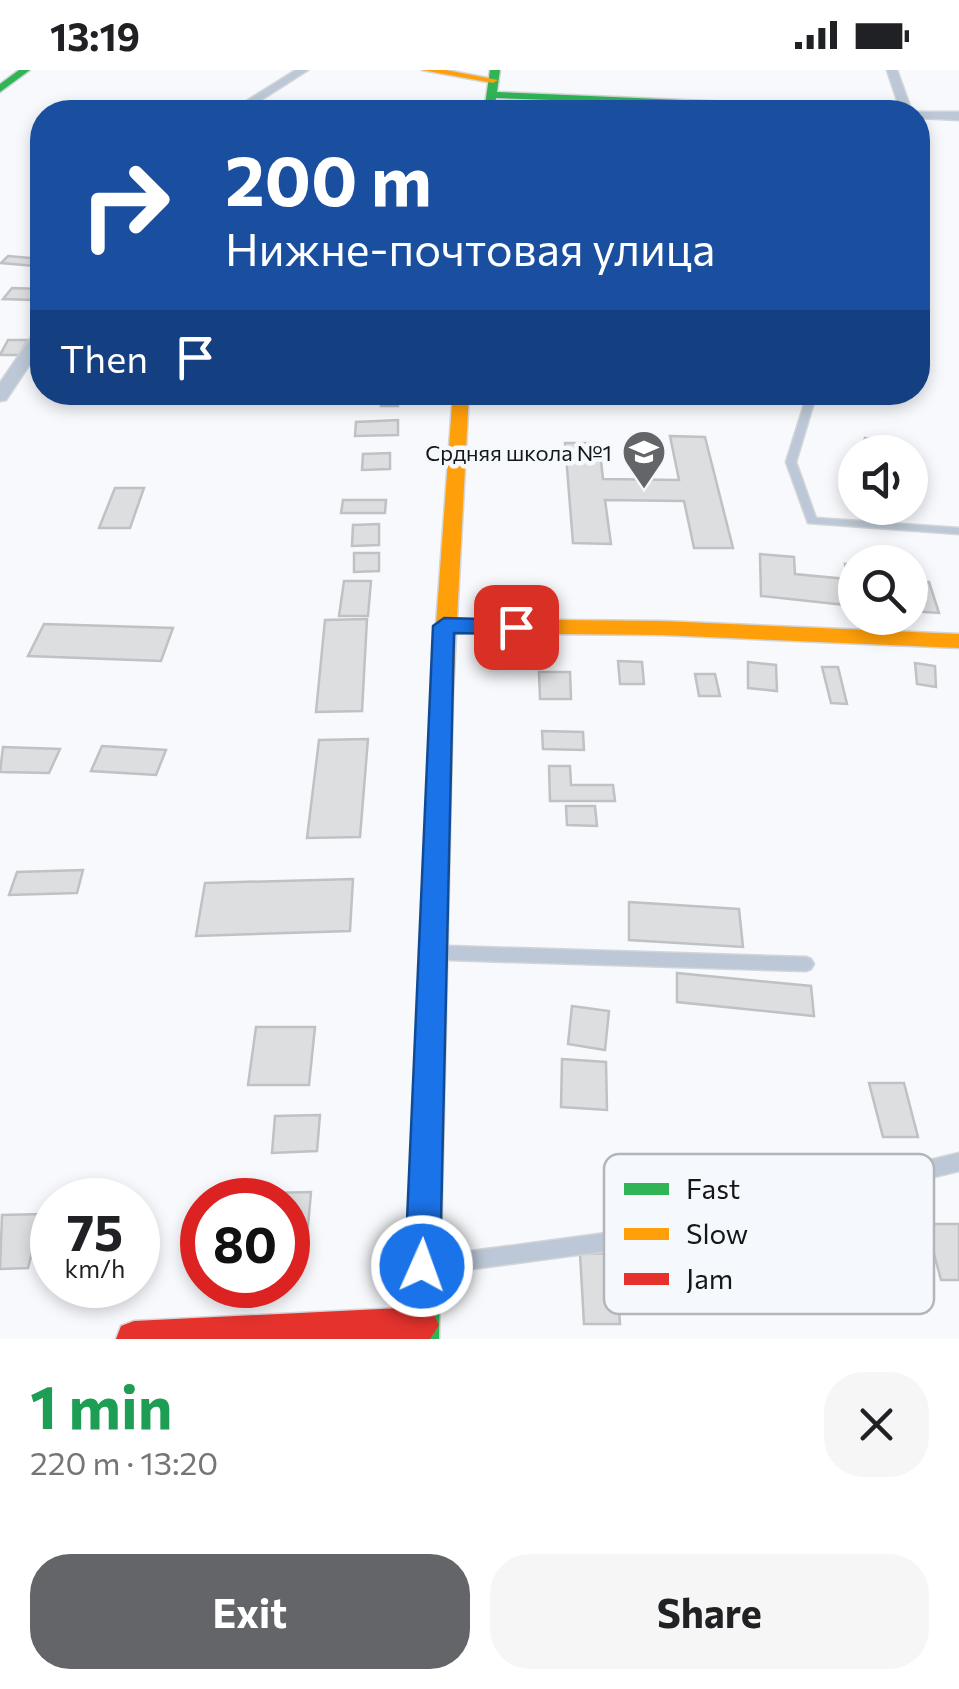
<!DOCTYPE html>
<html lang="en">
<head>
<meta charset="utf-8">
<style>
  :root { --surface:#fff; --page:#f6f6f6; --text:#202124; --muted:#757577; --accent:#646568 }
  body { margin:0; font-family:Commissioner,sans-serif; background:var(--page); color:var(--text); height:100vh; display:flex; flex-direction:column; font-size:38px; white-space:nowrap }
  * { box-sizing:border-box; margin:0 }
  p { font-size:32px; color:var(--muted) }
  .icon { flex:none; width:55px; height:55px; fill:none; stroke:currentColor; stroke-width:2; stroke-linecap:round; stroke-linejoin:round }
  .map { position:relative; height:1269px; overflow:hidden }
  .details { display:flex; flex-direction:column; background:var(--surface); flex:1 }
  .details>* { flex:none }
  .guide { position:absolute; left:30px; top:30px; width:900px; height:305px; border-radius:40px; box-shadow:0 5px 15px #0003; background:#1a4fa0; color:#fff; overflow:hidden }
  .buttons { position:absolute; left:838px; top:365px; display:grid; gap:20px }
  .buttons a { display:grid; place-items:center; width:90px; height:90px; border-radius:50%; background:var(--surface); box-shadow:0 5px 15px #0003; font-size:50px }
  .speed { position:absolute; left:30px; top:1108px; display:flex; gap:20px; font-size:50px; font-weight:700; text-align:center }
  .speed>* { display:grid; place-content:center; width:130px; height:130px; border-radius:50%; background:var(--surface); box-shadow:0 5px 15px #0003; line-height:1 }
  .speed small { font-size:25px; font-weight:400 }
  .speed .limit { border:15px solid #d22; background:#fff; color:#111 }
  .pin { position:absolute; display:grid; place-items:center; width:85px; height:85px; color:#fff; margin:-42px; border-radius:20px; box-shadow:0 5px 15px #0006 }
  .me { position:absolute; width:110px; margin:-55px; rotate:2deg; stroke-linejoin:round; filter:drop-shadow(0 0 8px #0008) }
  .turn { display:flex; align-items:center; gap:35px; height:210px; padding:0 30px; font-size:45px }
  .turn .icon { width:130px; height:130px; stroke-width:2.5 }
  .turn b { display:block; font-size:70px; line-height:85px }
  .then { display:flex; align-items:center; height:95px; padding:0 30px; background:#0003; gap:20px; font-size:38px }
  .round { display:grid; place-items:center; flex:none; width:105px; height:105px; border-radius:40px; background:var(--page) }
  .overview { display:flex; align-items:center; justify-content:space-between; height:170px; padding:0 30px }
  h1 { font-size:60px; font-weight:700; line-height:75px; color:#1e9e55 }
  .action { display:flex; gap:20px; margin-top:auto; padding:20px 30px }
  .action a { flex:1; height:115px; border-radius:40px; background:var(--accent); color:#fff; font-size:40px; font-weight:700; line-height:115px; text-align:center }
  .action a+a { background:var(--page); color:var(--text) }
  .status { display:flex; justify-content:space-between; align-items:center; height:70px; padding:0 50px; background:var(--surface); direction:ltr }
  .status svg { height:28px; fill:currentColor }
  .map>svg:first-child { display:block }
  .building { fill:#dcdee0; stroke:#c0c1c4; stroke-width:2.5 }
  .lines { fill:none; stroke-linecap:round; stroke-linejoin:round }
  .lane-casing { stroke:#d4d5d7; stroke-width:3 }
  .street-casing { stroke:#d4d5d7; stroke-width:3 }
  .fast-casing { stroke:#d4d5d7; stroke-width:3 }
  .slow-casing { stroke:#d4d5d7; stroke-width:3 }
  .jam-casing { stroke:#d4d5d7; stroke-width:3 }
  .lane { fill:#bcc8d7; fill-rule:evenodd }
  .street { fill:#bcc8d7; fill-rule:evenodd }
  .fast { fill:#30b455; fill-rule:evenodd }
  .slow { fill:#ff9f0a; fill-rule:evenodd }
  .jam { fill:#e5322d; fill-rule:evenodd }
  .route { fill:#1a73e8; stroke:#114b97; stroke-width:2.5 }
  .labels { text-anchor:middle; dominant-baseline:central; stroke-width:9; stroke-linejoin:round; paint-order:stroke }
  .far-poi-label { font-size:22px; fill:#151618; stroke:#f5f9fe; text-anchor:end }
  .key { fill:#f5f9fe; stroke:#b2b5b9; stroke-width:2.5 }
  .key-label { font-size:28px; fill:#151618 }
</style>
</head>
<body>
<div class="status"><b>13:19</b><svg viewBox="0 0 49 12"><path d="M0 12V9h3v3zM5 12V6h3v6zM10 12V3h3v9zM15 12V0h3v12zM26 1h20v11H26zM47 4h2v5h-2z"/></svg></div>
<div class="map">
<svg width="959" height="1269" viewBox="0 0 959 1269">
  <rect width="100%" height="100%" fill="#f7f9fc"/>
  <g class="building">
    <polygon points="8,186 42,189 35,196 1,193"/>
    <polygon points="12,218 41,219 33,230 3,229"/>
    <polygon points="8,270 28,270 19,285 0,285"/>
    <polygon points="382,322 399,322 398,336 381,336"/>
    <polygon points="398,350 398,365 355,366 356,352"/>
    <polygon points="670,366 705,367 733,478 694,478 684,431 605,430 611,474 573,473 565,373 599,373 603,409 679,410"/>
    <polygon points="865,368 890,373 887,382 861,382"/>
    <polygon points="390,383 390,399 362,400 363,384"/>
    <polygon points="115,418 144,418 130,458 99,458"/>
    <polygon points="343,430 386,430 385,443 341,443"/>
    <polygon points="379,454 379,475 352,476 353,455"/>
    <polygon points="354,483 379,483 379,501 354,502"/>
    <polygon points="760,484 794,487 795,504 847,509 845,494 855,495 855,536 761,526"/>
    <polygon points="344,511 371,511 368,546 339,546"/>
    <polygon points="911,511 929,512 939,543 910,541 910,527 916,527"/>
    <polygon points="367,549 362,641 316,642 325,550"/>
    <polygon points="44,554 173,558 161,591 28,586"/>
    <polygon points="618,591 642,592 644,614 620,614"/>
    <polygon points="748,592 776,595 777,621 748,618"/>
    <polygon points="915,593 935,596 936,617 917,614"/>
    <polygon points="822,597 838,597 847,634 831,633"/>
    <polygon points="539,602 570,602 571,629 540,629"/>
    <polygon points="695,604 715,604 720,626 699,626"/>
    <polygon points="542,661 583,662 584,680 543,679"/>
    <polygon points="368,669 360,767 307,768 319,670"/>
    <polygon points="102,676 166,680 156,705 91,701"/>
    <polygon points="3,677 60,679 49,703 0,702"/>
    <polygon points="549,696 570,696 571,715 613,715 615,731 550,731"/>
    <polygon points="566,736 595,736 597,756 567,755"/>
    <polygon points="83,800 77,823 9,825 17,802"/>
    <polygon points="353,809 350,861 196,866 205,813"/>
    <polygon points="629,832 739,839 743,877 629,870"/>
    <polygon points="677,903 811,916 814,946 677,932"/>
    <polygon points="572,936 609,941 605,980 568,974"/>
    <polygon points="256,957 315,957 309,1015 248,1015"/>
    <polygon points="562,989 606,992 607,1040 561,1037"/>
    <polygon points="869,1013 904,1013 918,1067 883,1067"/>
    <polygon points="320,1045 317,1081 272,1083 275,1046"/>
    <polygon points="311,1122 306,1178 288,1178 288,1130 269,1130 269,1123"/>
    <polygon points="42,1144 28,1198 0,1199 2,1145"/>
    <polygon points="926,1154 959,1154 959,1210 941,1210"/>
    <polygon points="615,1183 620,1254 584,1254 580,1184"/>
  </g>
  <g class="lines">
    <defs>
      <g id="lane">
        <polygon points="808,322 817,322 796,392 816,448 959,458 959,464 808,453 786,392"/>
        <polygon points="449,876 806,887 811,889 814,894 811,899 806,901 449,890 444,888 441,883 444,878"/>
        <polygon points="959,1083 959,1101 658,1174 442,1203 435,1201 433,1194 435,1187 442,1185 658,1156"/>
      </g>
      <g id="street">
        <polygon points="296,0 308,0 242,42 229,42"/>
        <polygon points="887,0 897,0 912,42 901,42"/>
        <polygon points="914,42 959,42 959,50 918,48"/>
        <polygon points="42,259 42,276 6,330 0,331 0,313 36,260"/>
      </g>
      <g id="fast">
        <polygon points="19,0 30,0 0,22 0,14"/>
        <polygon points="490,0 500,0 497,22 891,39 896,42 496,28 494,42 484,42"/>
        <polygon points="442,616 453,624 439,1269 403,1269 431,624"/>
      </g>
      <g id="slow">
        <polygon points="422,0 446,0 498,10 493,13"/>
        <polygon points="453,322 469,322 457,549 662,551 959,564 959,578 662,565 456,563 453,624 442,632 434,630 431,624"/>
      </g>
      <polygon id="jam" points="421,1237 433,1243 439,1255 430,1269 116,1269 121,1256 134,1251"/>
    </defs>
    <use href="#lane" class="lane-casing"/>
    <use href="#street" class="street-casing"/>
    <use href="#fast" class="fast-casing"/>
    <use href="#slow" class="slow-casing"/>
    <use href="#jam" class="jam-casing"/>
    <use href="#lane" class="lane"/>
    <use href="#street" class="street"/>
    <use href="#fast" class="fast"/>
    <use href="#slow" class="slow"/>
    <use href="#jam" class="jam"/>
  </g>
  <polygon class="route" points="444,548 516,550 527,557 516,564 454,563 440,1196 435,1208 422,1213 410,1208 405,1196 433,556"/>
  <defs>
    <symbol id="school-pin" viewBox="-11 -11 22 30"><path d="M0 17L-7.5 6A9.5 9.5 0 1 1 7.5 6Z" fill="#646568" stroke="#f5f9fe"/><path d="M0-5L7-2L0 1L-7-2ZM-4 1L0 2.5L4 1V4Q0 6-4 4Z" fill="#fff"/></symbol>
  </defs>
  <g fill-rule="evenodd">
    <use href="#school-pin" x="619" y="357" width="50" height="68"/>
  </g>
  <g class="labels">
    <g class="far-poi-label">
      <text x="612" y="382">Срдняя школа №1</text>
    </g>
  </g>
  <rect x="604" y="1084" width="330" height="160" rx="15" class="key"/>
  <rect x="624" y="1113" width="45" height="12" fill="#30b455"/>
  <rect x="624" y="1158" width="45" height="12" fill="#ff9f0a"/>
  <rect x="624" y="1203" width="45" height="12" fill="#e5322d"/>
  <g class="key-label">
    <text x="686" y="1129">Fast</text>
    <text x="686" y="1174">Slow</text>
    <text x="686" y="1219">Jam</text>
  </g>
</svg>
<div class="buttons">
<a><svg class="icon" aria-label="sound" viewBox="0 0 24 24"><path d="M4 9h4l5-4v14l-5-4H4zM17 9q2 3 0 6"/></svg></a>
<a><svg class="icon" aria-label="search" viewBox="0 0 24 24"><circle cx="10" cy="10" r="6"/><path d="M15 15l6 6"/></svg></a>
</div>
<div class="speed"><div>75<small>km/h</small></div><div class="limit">80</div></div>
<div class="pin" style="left:516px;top:557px;background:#d93025"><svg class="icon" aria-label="arrive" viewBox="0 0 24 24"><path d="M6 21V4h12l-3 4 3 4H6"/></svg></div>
<svg class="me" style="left:422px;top:1196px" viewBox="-20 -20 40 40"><circle r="17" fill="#1a73e8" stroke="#fff" stroke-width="3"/><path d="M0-11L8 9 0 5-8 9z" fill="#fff"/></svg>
<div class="guide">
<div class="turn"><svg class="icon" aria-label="right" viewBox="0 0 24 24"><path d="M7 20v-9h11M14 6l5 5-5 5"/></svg><div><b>200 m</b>Нижне-почтовая улица</div></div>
<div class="then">Then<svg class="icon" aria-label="arrive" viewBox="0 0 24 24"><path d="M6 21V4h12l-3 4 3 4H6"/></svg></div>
</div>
</div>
<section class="details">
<div class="overview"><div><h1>1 min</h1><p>220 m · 13:20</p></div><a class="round"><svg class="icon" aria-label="close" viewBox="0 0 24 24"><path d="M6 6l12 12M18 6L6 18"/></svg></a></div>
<div class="action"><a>Exit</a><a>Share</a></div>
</section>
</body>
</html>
